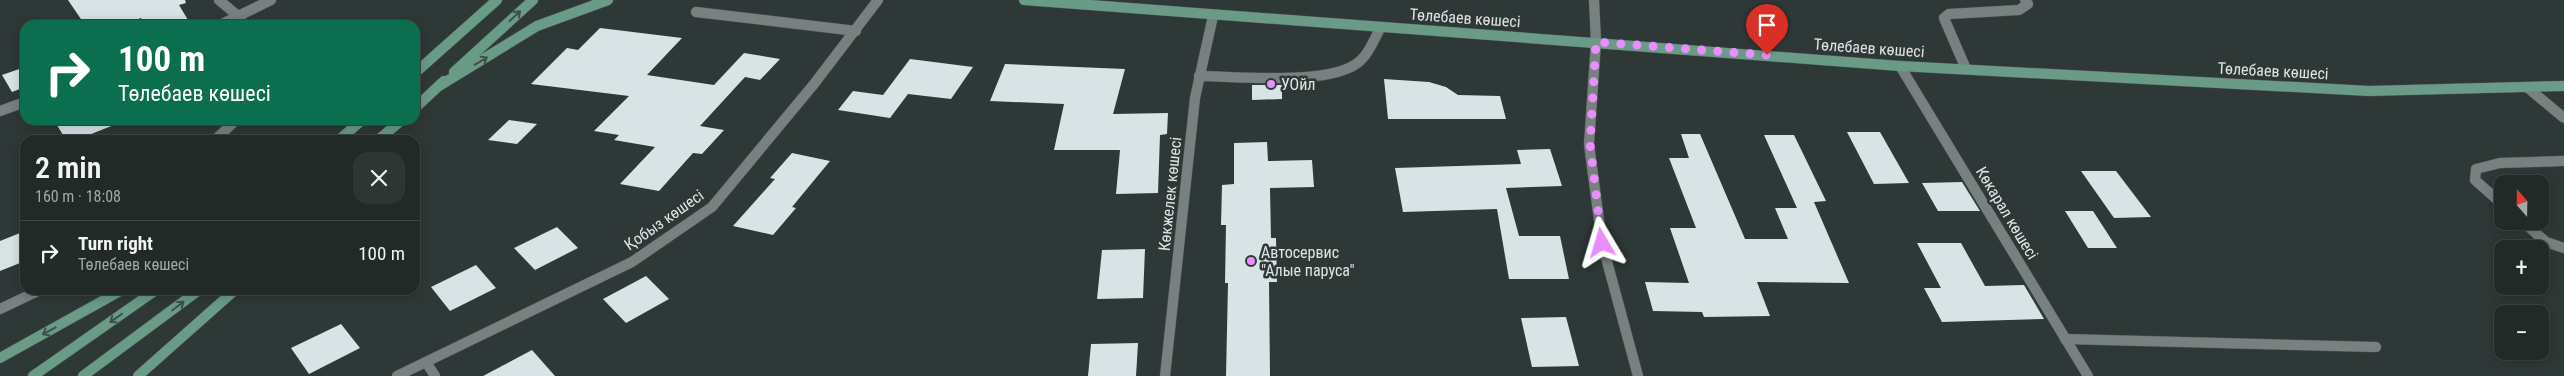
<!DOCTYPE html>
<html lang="en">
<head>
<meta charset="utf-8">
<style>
  :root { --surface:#222a28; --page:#2e3634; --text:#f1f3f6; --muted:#a2a7a8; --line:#3f4645 }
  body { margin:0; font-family:"Roboto Condensed",sans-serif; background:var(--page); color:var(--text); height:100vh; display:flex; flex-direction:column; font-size:19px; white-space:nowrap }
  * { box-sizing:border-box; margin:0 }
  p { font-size:16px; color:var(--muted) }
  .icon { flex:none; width:28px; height:28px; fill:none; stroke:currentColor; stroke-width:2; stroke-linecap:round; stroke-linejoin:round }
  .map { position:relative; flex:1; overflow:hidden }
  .sheet { position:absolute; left:20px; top:135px; width:400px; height:160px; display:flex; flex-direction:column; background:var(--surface); border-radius:15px; box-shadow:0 2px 12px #0003,0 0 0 1px var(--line) }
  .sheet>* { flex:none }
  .hud { position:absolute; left:20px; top:20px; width:400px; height:105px; border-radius:15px; box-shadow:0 2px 12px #0003,0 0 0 1px var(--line); background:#0b6e4f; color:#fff; overflow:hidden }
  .needle { width:32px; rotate:340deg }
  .controls { position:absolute; left:2494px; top:175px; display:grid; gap:10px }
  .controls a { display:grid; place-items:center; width:55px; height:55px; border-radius:10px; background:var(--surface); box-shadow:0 2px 12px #0003,0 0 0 1px var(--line); font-size:25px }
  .pin { position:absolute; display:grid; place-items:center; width:42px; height:42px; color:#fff; margin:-51px -21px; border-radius:50% 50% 50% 0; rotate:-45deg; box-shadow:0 0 5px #0007 }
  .pin .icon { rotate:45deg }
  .me { position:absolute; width:55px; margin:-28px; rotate:353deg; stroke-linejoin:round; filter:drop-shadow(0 0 4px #0008) }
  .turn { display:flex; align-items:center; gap:18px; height:105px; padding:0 15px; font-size:22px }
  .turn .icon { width:65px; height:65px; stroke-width:2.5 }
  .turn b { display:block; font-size:35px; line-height:42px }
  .round { display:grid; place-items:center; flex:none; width:52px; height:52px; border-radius:15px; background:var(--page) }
  .head { display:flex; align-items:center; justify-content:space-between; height:85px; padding:0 15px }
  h1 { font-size:30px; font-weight:600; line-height:38px }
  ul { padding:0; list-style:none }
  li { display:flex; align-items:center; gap:15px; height:65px; padding:0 15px; border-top:1px solid var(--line) }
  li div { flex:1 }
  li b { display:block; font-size:19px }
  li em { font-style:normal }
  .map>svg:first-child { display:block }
  .building { fill:#d7e3e5 }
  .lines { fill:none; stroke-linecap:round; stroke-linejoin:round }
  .lane-casing { stroke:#4e5655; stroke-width:11 }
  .street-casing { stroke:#4e5655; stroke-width:11 }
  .secondary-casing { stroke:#4e5655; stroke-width:11 }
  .lane { stroke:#778180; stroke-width:10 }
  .street { stroke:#778180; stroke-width:10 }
  .secondary { stroke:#699b86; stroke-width:10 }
  .oneway { stroke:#3d514a }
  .route { stroke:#e88eff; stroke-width:9; stroke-dasharray:0 16.2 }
  .poi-dot { fill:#e88eff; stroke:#2e3836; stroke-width:2 }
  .labels { text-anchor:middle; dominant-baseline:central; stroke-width:5; stroke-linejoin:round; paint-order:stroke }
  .street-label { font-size:16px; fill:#dfe4e4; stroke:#2e3836 }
  .poi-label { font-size:16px; fill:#dfe4e4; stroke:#2e3836; text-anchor:start }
</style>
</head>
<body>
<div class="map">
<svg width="2564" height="376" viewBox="0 0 2564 376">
  <rect width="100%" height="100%" fill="#2e3836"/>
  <g class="building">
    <polygon points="68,0 185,0 186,3 179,5 191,25 145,25 141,18 122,25 85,25"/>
    <polygon points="600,28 682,38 647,75 714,85 744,53 780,59 760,80 745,77 700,126 724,130 702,154 693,153 659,191 620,184 655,147 614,140 619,135 594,131 629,96 531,84 567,48 578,50"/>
    <polygon points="910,59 973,67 951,99 908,94 890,118 838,110 853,91 883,95"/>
    <polygon points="1005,64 1125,69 1113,114 1168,113 1167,134 1160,135 1158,193 1116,194 1120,150 1054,150 1064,104 990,101"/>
    <polygon points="25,67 25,87 12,92 2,75"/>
    <polygon points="1384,79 1429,82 1446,87 1458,95 1500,96 1506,119 1388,119"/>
    <polygon points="1252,85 1282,85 1282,99 1252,100"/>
    <polygon points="70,120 124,120 124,121 76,140 66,140 57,125"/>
    <polygon points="509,120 537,124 517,144 488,140"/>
    <polygon points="1847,132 1880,132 1909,183 1874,184"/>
    <polygon points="1681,134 1700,134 1745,239 1788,239 1775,208 1797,208 1764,135 1794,135 1826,201 1814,202 1849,283 1757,282 1770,316 1704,317 1702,312 1653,311 1645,282 1689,283 1670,228 1696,228 1669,158 1689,158"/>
    <polygon points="1267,142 1268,161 1312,160 1314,187 1270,188 1271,238 1276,238 1277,282 1269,282 1270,376 1226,376 1228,283 1225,283 1226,225 1221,225 1222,185 1234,184 1234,143"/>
    <polygon points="1550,149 1562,186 1506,188 1519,236 1560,236 1569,279 1509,279 1497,209 1403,212 1395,168 1521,164 1517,150"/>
    <polygon points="792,153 830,161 792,207 796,208 773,235 733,226 775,179 770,178"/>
    <polygon points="2081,171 2116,171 2151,217 2114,218"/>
    <polygon points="1962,182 1980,211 1938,211 1922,183"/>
    <polygon points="2065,211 2093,211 2117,248 2088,248"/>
    <polygon points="557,227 578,248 535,270 514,248"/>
    <polygon points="25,231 25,261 0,271 0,241"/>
    <polygon points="1917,243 1961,243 1985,286 2024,285 2044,319 1942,322 1924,288 1941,288"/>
    <polygon points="1145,249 1143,298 1097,299 1102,250"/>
    <polygon points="476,265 496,288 450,311 431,287"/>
    <polygon points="646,276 669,299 626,323 603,299"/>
    <polygon points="1566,317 1579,366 1532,367 1521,318"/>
    <polygon points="341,324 360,348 309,374 291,348"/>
    <polygon points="1138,343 1136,376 1088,376 1091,344"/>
    <polygon points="532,350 555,376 483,376"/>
  </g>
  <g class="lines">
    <defs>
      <g id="lane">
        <polyline points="219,0 238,16 243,25"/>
        <polyline points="696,12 856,31"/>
        <polyline points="1966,69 1944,18 1949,14 2019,10 2028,4 2025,0"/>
        <path d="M1199,76C1237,76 1334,87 1361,60C1370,52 1375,37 1381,27"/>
        <polyline points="2528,88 2564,118"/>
        <polyline points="215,140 236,120"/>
        <polyline points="2502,204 2475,180 2476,169 2500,163 2564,161"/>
        <polyline points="2522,221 2546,242 2564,248"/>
        <polyline points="0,309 40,290"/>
        <polyline points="2065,339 2376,347"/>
      </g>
      <g id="street">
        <polyline points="1594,0 1596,42 1589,144 1602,243 1638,376"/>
        <polyline points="220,25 271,0"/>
        <polyline points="1900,66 2088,376"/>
        <polyline points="0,111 25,102"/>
        <polyline points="426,362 435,376"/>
        <polyline points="397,376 632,262 712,207 814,84 878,0"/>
        <polyline points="1165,376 1195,98 1213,16"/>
      </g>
      <g id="secondary">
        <polyline points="1024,0 1900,66 2369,91 2564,86"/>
        <polyline points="454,72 533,0"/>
        <polyline points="415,73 497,0"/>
        <polyline points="439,86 537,26 608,0"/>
        <polyline points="415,108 444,81"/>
        <polyline points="339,140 362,120"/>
        <polyline points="378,140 402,120"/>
        <polyline points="0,358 122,290"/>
        <polyline points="33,376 156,290"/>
        <polyline points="83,376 199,290"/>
        <polyline points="138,376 235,290"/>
      </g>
    </defs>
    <use href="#lane" class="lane-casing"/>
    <use href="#street" class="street-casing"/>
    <use href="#secondary" class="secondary-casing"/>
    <use href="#lane" class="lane"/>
    <use href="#street" class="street"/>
    <use href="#secondary" class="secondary"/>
  </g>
  <defs><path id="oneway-shaft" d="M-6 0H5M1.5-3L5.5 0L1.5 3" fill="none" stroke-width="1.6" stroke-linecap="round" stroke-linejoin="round" transform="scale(1.25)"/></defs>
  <g class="oneway">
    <use href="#oneway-shaft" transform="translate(515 16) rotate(-43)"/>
    <use href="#oneway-shaft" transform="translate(481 61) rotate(-31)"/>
    <use href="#oneway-shaft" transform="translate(178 306) rotate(-37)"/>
    <use href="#oneway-shaft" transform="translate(116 318) rotate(145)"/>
    <use href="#oneway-shaft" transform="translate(49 331) rotate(151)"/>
  </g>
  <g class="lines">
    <polyline class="route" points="1602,243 1590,144 1596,42 1767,55"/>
  </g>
  <g class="poi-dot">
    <circle cx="1271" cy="84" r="5"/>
    <circle cx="1251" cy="261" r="5"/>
  </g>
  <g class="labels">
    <g class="street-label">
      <text transform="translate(1465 18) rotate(4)">Төлебаев көшесі</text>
      <text transform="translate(1869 48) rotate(4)">Төлебаев көшесі</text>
      <text transform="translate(2273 71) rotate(3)">Төлебаев көшесі</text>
      <text transform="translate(1170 194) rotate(-84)">Көкжелек көшесі</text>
      <text transform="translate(2007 213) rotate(59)">Көкарал көшесі</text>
      <text transform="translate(664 220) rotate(-35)">Қобыз көшесі</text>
    </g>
    <g class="poi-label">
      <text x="1281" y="84">УОйл</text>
      <text x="1261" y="252">Автосервис<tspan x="1261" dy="18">"Алые паруса"</tspan></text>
    </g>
  </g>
</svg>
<div class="controls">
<a><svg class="needle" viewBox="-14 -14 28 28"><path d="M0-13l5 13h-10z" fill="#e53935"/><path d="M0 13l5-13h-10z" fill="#a2a7a8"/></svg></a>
<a>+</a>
<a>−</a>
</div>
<div class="pin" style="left:1767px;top:55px;background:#d93025"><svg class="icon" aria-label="arrive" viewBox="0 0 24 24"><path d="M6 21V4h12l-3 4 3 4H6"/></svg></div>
<svg class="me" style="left:1602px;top:243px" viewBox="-20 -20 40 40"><path d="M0-17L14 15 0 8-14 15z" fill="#e88eff" stroke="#fff" stroke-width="4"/></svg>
<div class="hud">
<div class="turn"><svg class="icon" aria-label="right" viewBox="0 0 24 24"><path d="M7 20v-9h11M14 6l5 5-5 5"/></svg><div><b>100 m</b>Төлебаев көшесі</div></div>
</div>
<section class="sheet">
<div class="head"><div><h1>2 min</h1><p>160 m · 18:08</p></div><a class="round"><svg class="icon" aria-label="close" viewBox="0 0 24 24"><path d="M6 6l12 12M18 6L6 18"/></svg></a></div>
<ul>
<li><svg class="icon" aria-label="right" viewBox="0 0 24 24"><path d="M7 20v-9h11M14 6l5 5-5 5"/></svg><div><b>Turn right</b><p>Төлебаев көшесі</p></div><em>100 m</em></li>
</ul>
</section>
</div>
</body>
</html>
